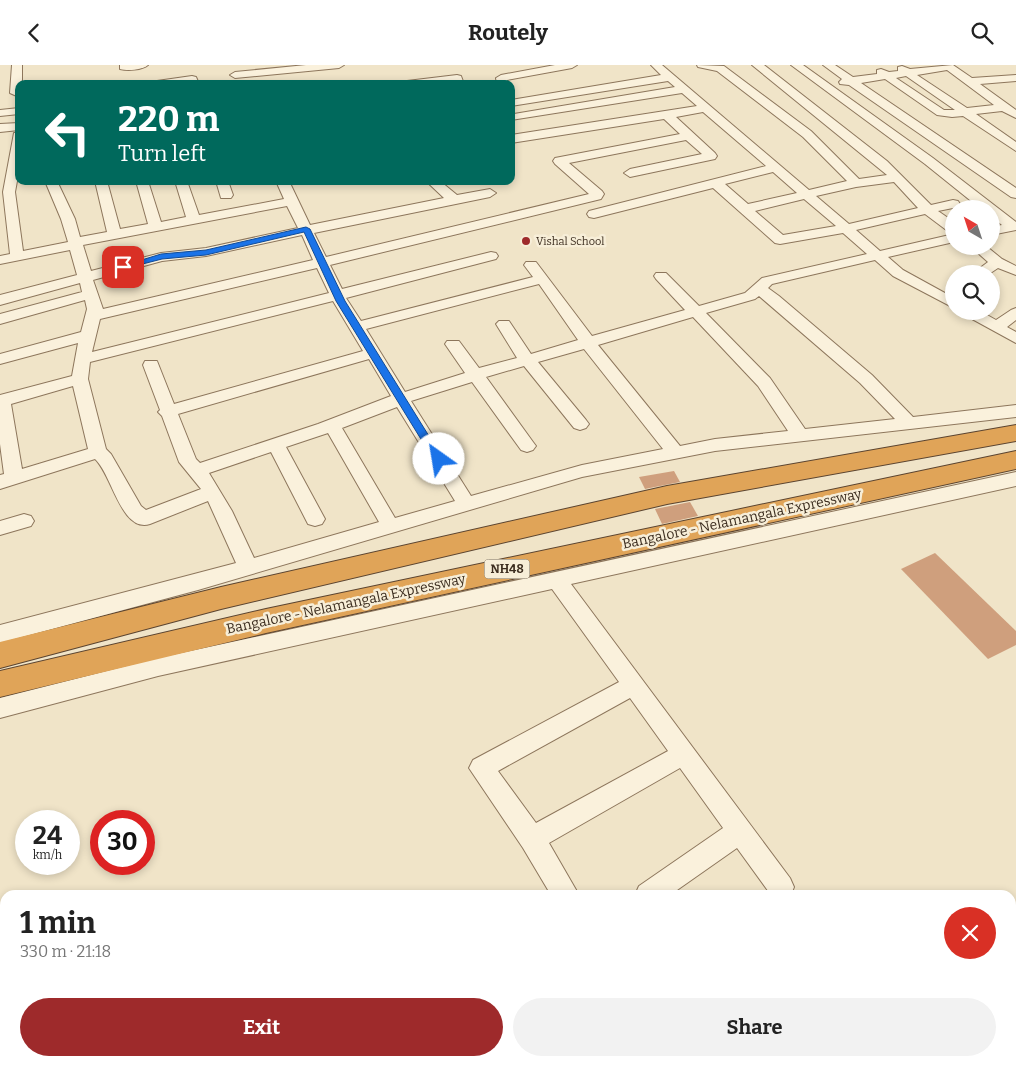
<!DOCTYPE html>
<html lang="en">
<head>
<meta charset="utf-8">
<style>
  :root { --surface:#fff; --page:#f2f2f2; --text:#222; --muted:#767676; --accent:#9e2a2b }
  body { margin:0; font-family:Bitter,serif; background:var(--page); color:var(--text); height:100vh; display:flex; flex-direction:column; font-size:19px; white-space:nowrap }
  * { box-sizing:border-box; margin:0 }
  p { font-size:16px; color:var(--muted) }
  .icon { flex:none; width:28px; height:28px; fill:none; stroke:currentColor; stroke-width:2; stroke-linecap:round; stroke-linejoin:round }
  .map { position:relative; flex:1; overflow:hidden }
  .drawer { position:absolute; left:0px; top:825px; width:1016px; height:176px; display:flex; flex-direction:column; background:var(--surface); border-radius:15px 15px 0 0; box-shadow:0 2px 8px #0003 }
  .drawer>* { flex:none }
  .banner { position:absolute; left:15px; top:15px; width:500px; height:105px; border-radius:10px; box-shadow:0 2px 8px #0003; background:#00695c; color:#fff; overflow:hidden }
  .needle { width:32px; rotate:321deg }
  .controls { position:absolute; left:945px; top:135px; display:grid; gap:10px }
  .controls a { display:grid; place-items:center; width:55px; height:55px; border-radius:50%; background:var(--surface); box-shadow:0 2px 8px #0003; font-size:25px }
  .speed { position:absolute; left:15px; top:745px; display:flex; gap:10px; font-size:25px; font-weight:700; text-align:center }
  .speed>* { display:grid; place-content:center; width:65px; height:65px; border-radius:50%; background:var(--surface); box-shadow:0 2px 8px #0003; line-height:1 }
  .speed small { font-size:12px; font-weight:400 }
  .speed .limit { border:8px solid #d22; background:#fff; color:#111 }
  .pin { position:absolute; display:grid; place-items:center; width:42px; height:42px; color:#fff; margin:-21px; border-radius:10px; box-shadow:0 2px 8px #0006 }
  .me { position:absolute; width:55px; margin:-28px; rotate:328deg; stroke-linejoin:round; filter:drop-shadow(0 0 4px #0008) }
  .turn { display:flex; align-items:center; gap:18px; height:105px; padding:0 20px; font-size:22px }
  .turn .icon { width:65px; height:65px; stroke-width:2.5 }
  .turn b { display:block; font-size:35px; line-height:42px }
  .round { display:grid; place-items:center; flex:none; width:52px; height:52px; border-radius:26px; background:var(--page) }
  .overview { display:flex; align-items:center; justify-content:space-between; height:85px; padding:0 20px }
  h1 { font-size:30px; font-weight:700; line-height:38px }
  .primary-button { display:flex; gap:10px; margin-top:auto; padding:10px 20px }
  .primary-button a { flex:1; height:58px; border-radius:30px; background:var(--accent); color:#fff; font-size:20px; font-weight:700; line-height:58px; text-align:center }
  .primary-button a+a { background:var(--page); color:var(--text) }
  header { display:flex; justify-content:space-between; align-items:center; height:65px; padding:0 20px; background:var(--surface); font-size:22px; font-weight:700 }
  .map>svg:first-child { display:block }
  .building { fill:#cf9f7d }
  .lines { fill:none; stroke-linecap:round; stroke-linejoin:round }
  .minor-casing { stroke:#8d765c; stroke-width:2 }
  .highway-casing { stroke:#5b4430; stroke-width:2 }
  .minor { fill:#faf1dc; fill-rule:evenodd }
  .highway { fill:#e0a458; fill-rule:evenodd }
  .route { fill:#1a73e8; stroke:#114b97 }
  .poi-dot { fill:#9e2a2b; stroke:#f7eed8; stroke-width:2 }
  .labels { text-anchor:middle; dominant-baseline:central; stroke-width:5; stroke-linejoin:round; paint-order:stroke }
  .far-poi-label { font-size:11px; fill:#3d2e20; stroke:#f7eed8; text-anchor:start }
  .shield { fill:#f7eed8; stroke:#756857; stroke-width:1 }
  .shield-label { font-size:12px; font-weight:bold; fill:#3d2e20 }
  .street-label { font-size:14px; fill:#3d2e20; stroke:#f7eed8 }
</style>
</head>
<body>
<header><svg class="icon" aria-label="back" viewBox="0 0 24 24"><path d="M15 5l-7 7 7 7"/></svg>Routely<svg class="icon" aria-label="search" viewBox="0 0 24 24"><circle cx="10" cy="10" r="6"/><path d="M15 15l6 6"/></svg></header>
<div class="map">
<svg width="1016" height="1001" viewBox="0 0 1016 1001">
  <rect width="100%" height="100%" fill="#f0e4c8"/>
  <g class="building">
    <polygon points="674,406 680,417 645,424 639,412"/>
    <polygon points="690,437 698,451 662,459 655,444"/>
    <polygon points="935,488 1016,566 1016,580 988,594 901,504"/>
  </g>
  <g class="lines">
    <defs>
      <g id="minor">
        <polygon points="12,0 22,0 22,19 19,19 19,32 10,28"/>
        <path d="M120,0H148C142,5 128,6 120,4Z"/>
        <polygon points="306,0 344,0 339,3 235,13 230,10 235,7"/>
        <polygon points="555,0 577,0 572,3 507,15 508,19 497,19 496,13 501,10"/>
        <path d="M651,0H662L809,125L847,116L803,72L717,6L698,2L697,0L724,1L811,66L859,114L887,110L752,0H764L887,96L931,140L953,135L958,136L960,139L958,142L938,146L954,157V168L949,167L925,149L856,165L880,186L954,169V177L888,192L903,205L954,233V243L893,211L875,195L772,219L768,223L779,231L872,310L913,352L1016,340V352L715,386L582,412L198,525L0,578V560L236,498L208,436L150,459C121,468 112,409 95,394L0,424V410L4,409L0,379V330L72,311L78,278L0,299V289L81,267L87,244L85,235L0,259V249L82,227L80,218L0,240V230L77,210L70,185L0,199V191L10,189L3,127L14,68H19V105L15,127L23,186L68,177L61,154L45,116H57L75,154L80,172L107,167L95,116H107L120,164L148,159L136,116H148L161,157L186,152L175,116H187L199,150L284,134L276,116H289L310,160L444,133L426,116H440L457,130L490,124L496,128L490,132L314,168L326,192L589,129L555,99L553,96L555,93L680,69L664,54L511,78V70L697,41L682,28L511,55V49H514L675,22L668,16L511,41V35L661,10ZM703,47L766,101L589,146L587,149L589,152L594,153L713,123L775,178L780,179L843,168L867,189L762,213L745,228L699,241L666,208H656L654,211L656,214L685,245L592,271L536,197H526L524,200L533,212L361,256L346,233L496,194L498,191L496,188L491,187L342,224L330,200L601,134L604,129L602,126L569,98L686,75L702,89L630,104L624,108L630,112L715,94L717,91L715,88L676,52ZM773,107L797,128L748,139L725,119ZM894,117L918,143L849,159L816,131L856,122ZM804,134L836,161L783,170L755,146ZM287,141L298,163L206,183L161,188L91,206L83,180ZM302,170L313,195L103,244L93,215L162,196L206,191ZM317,203L329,228L92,287L100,254ZM539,219L578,275L531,289L509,256H499L496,259L517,293L479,303L459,276H447L445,279L465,308L405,327L366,264ZM759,231L860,318L895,354L805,364L770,313L706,248L755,234ZM333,236L363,286L174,339L157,296H145L143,300L160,345L158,347L162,351L179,397L201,424L146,445L141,441L111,389L106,384L88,314L90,297ZM693,252L758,321L788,366L715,374L680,381L598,280ZM584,284L663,384L582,400L471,431L411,336L472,317L521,385L527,387L533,385L536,381L533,377L486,312L524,301L574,363L580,365L586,363L589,359L586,355L538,297ZM369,294L391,331L318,359L200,398L196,394L178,349ZM73,321L88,384L22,404L11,339ZM397,342L455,436L395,453L342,363ZM328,368L379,457L254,493L232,446L209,408L271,387L308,459L315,461L322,459L325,454L286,382Z"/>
        <polygon points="791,0 803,0 933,93 1016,157 1016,165 991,170 991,162 1002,160 991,151 991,144 981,144 925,99"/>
        <path d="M823,0H835L853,12L877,9V5L881,4L889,7L898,6V2L902,1L910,4L953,0L972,13L1016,10V16L980,19L1016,45V53L1002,46L976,49L1016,77V86L963,51L952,52L937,50L885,14L861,18L1016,123V133L1011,132L849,20L840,19L839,17L842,14ZM947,5L994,40L967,43L917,10ZM906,11L955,45H944L896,13Z"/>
        <polygon points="457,10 461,11 464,19 453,19 453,17 402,19 407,16"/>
        <polygon points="192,11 196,12 199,19 152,19 157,16"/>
        <polygon points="347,16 362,16 367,19 342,19"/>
        <polygon points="19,43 19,49 0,51 0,45"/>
        <polygon points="19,58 19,65 0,67 0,59"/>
        <polygon points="216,116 228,116 233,130 231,133 221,133"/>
        <polygon points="970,181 986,181 1002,194 1016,201 1016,210 998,203 989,209 972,209 988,197"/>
        <polygon points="1016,243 1016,255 1007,262 1016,267 1016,278 963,249 961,246 980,246 996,255 1011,245"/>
        <path d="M1016,407V421L571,519L790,813L794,822L791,830H771L737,783L670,830H635L639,821L723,763L680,703L549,778L579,830H551L523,783L469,703L473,695L619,617L552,524L158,611L0,653V633L158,593ZM630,633L668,686L536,758L498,706Z"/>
        <polygon points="24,449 31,451 34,456 31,461 0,470 0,456"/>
        <polygon points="47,996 83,996 81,1001 45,1001"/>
        <polygon points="261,996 294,996 295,997 293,1001 259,1001"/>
      </g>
      <g id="highway">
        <polygon points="1016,360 1016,376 667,439 221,544 0,603 0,577 221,522 667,421"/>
        <polygon points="1016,386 1016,404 266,568 0,632 0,606 266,544"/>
      </g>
    </defs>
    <use href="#minor" class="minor-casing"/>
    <use href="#highway" class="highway-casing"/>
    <use href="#minor" class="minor"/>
    <use href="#highway" class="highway"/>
  </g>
  <polygon class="route" points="306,162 310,164 345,236 442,392 442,397 435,397 336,236 304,167 206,190 162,194 123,204 119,202 161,189 206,185"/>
  <circle class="poi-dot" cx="526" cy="176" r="5"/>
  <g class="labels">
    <g class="far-poi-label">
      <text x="536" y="176">Vishal School</text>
    </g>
    <rect class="shield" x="484.5" y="494.5" width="45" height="19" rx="4"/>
    <g class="shield-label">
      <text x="507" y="504">NH48</text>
    </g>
    <g class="street-label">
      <text transform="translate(742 454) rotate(-12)">Bangalore - Nelamangala Expressway</text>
      <text transform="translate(346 539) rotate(-12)">Bangalore - Nelamangala Expressway</text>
    </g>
  </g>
</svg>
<div class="controls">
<a><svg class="needle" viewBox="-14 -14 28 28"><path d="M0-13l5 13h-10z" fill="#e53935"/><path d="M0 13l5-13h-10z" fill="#767676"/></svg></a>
<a><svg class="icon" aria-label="search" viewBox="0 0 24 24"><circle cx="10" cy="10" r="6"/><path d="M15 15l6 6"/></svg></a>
</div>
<div class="speed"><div>24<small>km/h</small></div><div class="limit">30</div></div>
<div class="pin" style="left:123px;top:202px;background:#d93025"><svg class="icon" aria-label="arrive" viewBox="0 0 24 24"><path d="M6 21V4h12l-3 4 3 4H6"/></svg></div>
<svg class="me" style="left:439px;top:394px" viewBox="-20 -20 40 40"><circle r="19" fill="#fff"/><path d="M0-13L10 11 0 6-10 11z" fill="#1a73e8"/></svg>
<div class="banner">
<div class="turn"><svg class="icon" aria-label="left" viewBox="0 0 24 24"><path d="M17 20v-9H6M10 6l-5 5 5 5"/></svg><div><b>220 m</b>Turn left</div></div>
</div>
<section class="drawer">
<div class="overview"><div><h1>1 min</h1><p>330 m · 21:18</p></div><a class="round" style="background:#d93025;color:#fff"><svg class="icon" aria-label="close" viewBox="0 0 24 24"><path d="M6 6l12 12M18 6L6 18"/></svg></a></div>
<div class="primary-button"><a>Exit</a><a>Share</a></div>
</section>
</div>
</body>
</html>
